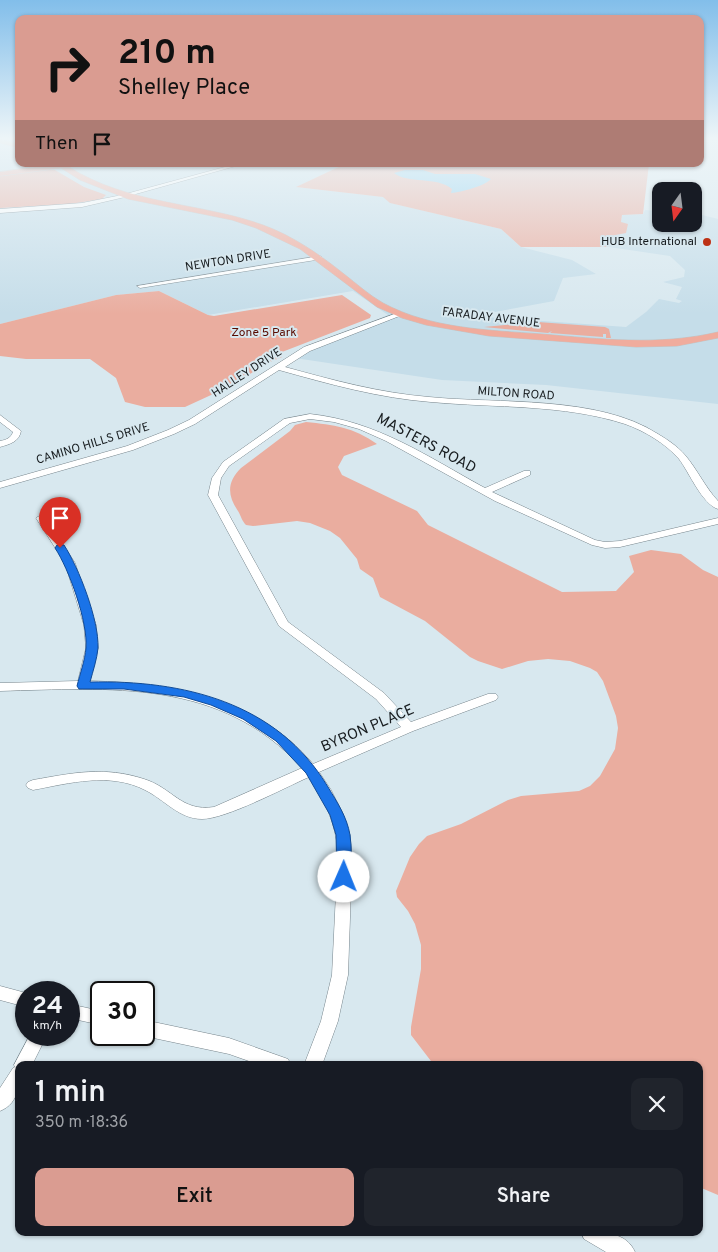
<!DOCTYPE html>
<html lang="en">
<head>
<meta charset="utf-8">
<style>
  :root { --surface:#171b24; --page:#20242c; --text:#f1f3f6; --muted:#9ea1a6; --accent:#da9c91 }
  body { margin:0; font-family:Overpass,sans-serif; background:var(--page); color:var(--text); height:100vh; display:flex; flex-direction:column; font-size:19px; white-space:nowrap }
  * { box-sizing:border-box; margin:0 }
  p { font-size:16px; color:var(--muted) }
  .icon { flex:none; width:28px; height:28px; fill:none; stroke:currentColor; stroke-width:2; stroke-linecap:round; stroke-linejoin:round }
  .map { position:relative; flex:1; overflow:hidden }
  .details { position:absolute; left:15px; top:1061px; width:688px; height:175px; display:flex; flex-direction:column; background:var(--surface); border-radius:10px; box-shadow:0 1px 4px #0004 }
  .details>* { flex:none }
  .banner { position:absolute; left:15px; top:15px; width:689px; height:152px; border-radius:10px; box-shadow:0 1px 4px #0004; background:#da9c91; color:#111; overflow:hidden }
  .needle { width:32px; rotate:194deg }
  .buttons { position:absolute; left:652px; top:182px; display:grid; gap:10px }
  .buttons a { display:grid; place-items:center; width:50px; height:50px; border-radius:10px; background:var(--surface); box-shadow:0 1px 4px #0004; font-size:25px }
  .speed { position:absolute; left:15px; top:981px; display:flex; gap:10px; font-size:25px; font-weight:700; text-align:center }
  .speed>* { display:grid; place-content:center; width:65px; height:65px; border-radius:50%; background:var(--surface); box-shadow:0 1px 4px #0004; line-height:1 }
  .speed small { font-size:12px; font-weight:400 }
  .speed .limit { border:2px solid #111; border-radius:8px; background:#fff; color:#111 }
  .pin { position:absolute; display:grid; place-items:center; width:42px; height:42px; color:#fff; margin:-51px -21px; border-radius:50% 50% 50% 0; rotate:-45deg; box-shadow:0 0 5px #0007 }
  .pin .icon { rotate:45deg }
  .me { position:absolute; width:55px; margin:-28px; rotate:1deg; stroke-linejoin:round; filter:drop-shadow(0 0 4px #0008) }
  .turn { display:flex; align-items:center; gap:18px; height:105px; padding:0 20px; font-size:22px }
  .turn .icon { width:65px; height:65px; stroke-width:2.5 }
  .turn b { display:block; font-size:35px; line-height:42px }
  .then { display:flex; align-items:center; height:48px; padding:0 20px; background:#0003; gap:10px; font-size:19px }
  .round { display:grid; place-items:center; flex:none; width:52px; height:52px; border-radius:10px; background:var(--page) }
  .head { display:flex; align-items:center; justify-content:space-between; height:85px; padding:0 20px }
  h1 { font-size:30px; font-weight:600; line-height:38px }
  .button { display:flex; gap:10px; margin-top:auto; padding:10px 20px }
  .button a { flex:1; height:58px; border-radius:10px; background:var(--accent); color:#111; font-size:20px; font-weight:600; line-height:58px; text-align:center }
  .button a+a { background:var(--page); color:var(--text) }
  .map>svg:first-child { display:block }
  .built { fill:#c5dde9 }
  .green { fill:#eaad9f }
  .water { fill:#8aceee }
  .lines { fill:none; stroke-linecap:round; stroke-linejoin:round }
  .minor-casing { stroke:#77858c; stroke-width:1 }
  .major-casing { stroke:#c3c4c5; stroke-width:1 }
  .minor { fill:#fff; fill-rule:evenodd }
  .major { fill:#f0ac9d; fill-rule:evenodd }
  .route { fill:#1a73e8; stroke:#114b97 }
  .poi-dot { fill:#bd3115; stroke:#d8e8ef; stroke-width:2 }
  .labels { text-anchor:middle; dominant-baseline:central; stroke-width:4; stroke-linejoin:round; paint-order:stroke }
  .far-poi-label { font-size:12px; fill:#181d20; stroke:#d8e8ef; text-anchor:end }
  .far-street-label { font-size:12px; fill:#181d20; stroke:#d8e8ef }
  .far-park-label { font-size:12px; fill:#590b00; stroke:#d8e8ef }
  .street-label { font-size:15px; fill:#181d20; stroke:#d8e8ef }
</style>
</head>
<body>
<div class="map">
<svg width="718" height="1252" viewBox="0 0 718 1252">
  <rect width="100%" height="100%" fill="#d8e8ef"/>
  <polygon class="built" points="0,139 19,139 19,164 345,164 297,187 384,197 391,203 501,229 521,247 572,260 596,274 563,278 554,301 473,316 626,327 646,312 659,299 679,303 682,301 676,299 682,287 663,282 684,277 685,270 670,256 609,247 610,236 621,222 622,215 643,214 645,210 661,211 661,224 694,224 694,213 718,219 718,404 546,385 442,380 288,357 388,315 353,291 208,315 159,291 116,295 0,324"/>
  <g class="green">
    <polygon points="345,164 649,164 643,214 622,215 621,222 628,224 626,233 610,236 609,247 521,247 501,229 390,203 383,197 296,187"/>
    <polygon points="43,170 55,170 84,187 106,195 102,199 70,204 0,208 0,176"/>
    <polygon points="159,291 208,315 214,316 342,295 371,315 370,318 282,352 279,354 282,357 265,364 235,384 185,407 145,407 125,402 116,378 90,359 26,359 0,356 0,324 116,295"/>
    <polygon points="538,322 605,327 609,329 611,338 606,338 606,334 603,334 603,337 550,333 552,331 548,333 484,327"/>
    <path d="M306,422C334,425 353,427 377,444L344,456L338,467L342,475L417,511L428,525L562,592L616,591L634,572L629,556L651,550L681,554L703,570L718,577V1195L699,1187V1065H434L411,1035V1027L421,969V945L415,924L408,911L397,897L396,891L410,857L419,844L427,836L461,824L508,800L521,796L579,791L590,786L600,776L615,749L618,728L616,716L603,681L597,672L590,668L570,661L548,659L528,661L502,669L478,661L470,657L425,621L380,597L373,578L360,569L357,559L340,538L330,531L310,523L297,521L253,526L246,525C242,521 241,516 238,511C227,495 227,482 241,468L290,431L295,425Z"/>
  </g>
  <path class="water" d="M405,170H423L435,174H475L491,179C485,186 461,192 451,193L452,189C437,176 407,184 394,173Z"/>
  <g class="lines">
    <defs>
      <g id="minor">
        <polygon points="236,164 243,164 125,197 82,207 0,213 0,209 82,203 122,195"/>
        <polygon points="320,256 323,258 322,259 140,288 137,286"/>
        <path d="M400,312L403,314L402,315L310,351L285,367C332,380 380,393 429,397C498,404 598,395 658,434C668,440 677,446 685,455C697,469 705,487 718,501V509C702,504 689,472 679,459C666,444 645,431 625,424C563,404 496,408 431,402C379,398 329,384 279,370L195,424L174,434L133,450L0,488V482L127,446L168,430L189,420L304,347Z"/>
        <path d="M310,414C377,421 428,457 485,488L524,471H530V475L492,492L595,540L605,542L620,541L718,518V524L620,547L605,548L592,545L495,501L386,441L359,429L334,422L310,419L290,423L229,466L221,478L218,495L288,622L384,693L411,722L488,694H496L498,697L496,700L413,731L319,772L331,790L343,814L350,835L352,860L348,975L338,1021L322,1065H304L321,1021L332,975L338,852C336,824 325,800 309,777C284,788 226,819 202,819C179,819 165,800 145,790C110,772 70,783 33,790L28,788L26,785L28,782L33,780C73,773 104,766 144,779C173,788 181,812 214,807L302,768C221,678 110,688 0,691V683L78,681L86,648L84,625L65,563L36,518L41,515L44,516L75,563L96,625L98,648L90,681C172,683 258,698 313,764L401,727L376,699L279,626L208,495L212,478L223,462L284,419Z"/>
        <path d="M0,415L21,431C19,442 10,444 0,447V441C6,440 11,438 13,432L0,422Z"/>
        <polygon points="0,986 26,993 26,1007 0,1000"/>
        <polygon points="69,1004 101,1011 101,1025 69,1018"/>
        <polygon points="144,1020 229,1038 288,1059 291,1065 260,1065 229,1054 144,1036 142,1035"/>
        <path d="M30,1035H47L32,1065H19C19,1083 20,1103 0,1111V1088L13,1068L15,1067L14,1065Z"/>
        <path d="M581,1232C601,1232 626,1231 635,1252H606L584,1239Z"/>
      </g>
      <g id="major">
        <polygon points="0,139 19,144 19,148 0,143"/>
        <path d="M56,164H84L69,167C129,205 199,202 263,225C293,236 319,254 344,274C357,284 369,295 383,303C431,329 489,330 541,334C601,339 659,346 718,332V338L677,346L636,347L489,336L426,325L402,318L377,307L300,249L256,228L232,220L128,199L80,180L61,168L0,176V172Z"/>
      </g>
    </defs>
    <use href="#minor" class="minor-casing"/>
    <use href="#major" class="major-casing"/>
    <use href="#minor" class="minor"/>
    <use href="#major" class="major"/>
  </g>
  <linearGradient id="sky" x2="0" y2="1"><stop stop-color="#82beea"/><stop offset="0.44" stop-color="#edf5f8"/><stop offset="1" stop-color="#edf5f8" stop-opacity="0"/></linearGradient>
  <rect width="718" height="314" fill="url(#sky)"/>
  <path class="route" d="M57,545H64C79,568 99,620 98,648C97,659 93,671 90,682C183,680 277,702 328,787C337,802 347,817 350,835C352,848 351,863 351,877L349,881L344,883L339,881L337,877L336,835L330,815L306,773L276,741L243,719L211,705L184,697L124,689H79L77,686C80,674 85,660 86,648C88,622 69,569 55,548Z"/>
  <circle class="poi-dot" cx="707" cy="242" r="5"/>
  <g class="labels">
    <g class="far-poi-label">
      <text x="697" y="242">HUB International</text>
    </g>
    <g class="far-street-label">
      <text transform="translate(228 261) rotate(-9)">NEWTON DRIVE</text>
      <text transform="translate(491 318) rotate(7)">FARADAY AVENUE</text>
      <text transform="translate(247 373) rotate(-33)">HALLEY DRIVE</text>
      <text transform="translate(516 394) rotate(4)">MILTON ROAD</text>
      <text transform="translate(93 444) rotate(-17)">CAMINO HILLS DRIVE</text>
    </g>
    <g class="far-park-label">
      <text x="264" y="333">Zone 5 Park</text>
    </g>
    <g class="street-label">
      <text transform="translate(426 444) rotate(28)">MASTERS ROAD</text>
      <text transform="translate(368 729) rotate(-23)">BYRON PLACE</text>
    </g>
  </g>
</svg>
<div class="buttons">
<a><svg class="needle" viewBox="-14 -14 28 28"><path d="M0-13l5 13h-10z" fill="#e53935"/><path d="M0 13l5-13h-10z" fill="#9ea1a6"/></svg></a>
</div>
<div class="speed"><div>24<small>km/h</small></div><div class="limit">30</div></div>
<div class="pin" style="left:60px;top:548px;background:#d93025"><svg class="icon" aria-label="arrive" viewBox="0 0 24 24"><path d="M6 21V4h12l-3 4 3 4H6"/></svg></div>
<svg class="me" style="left:344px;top:877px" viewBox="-20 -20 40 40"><circle r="19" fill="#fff"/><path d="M0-13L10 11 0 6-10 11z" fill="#1a73e8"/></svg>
<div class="banner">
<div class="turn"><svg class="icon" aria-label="right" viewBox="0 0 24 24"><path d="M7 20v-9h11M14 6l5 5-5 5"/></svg><div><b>210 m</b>Shelley Place</div></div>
<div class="then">Then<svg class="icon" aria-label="arrive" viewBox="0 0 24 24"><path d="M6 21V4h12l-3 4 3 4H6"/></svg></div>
</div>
<section class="details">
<div class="head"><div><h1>1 min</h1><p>350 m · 18:36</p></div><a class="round"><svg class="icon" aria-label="close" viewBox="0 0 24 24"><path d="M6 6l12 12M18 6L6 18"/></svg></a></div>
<div class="button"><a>Exit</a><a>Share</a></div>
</section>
</div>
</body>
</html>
